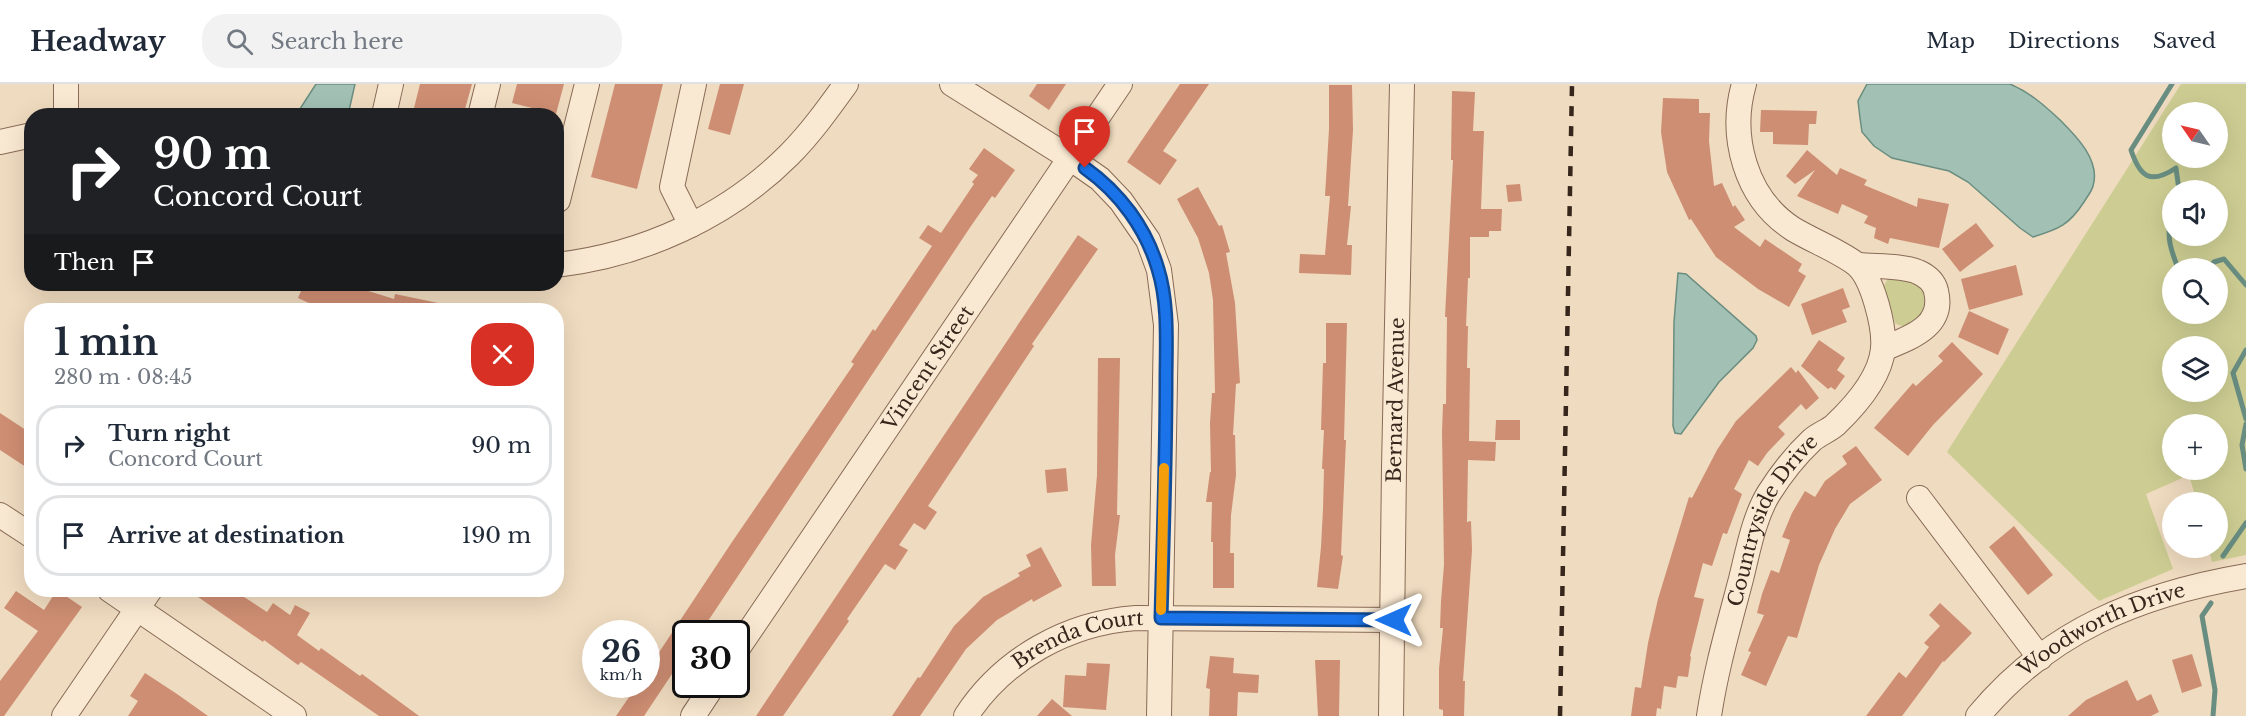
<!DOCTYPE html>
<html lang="en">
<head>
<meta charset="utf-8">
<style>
  :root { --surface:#fff; --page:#f2f2f3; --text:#1f2937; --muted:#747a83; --line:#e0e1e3 }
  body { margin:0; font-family:"Libre Baskerville",serif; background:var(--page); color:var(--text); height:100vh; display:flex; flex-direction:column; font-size:22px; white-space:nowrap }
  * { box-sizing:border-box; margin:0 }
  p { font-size:20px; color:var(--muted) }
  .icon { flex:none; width:33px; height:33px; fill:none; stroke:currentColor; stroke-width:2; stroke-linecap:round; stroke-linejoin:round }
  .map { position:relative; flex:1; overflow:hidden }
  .drawer { position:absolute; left:24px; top:219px; width:540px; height:294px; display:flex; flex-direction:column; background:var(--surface); border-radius:24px; box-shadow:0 6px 24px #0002 }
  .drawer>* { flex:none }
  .guide { position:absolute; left:24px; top:24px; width:540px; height:183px; border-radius:24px; box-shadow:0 6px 24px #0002; background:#202124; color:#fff; overflow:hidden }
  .needle { width:39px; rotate:304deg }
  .controls { position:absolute; left:2162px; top:18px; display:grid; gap:12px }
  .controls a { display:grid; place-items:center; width:66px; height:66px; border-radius:50%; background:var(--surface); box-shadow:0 6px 24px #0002; font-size:30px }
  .speed { position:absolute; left:582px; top:536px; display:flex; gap:12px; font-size:30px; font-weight:700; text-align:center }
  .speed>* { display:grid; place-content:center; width:78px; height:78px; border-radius:50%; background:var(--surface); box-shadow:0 6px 24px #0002; line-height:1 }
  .speed small { font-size:15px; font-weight:400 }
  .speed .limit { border:3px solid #111; border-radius:9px; background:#fff; color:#111 }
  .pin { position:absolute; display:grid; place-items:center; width:51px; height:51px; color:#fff; margin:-62px -26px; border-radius:50% 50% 50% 0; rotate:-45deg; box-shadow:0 0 6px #0007 }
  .pin .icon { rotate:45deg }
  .me { position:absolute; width:66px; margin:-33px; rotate:270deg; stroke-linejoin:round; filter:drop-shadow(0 0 4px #0008) }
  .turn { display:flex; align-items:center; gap:21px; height:126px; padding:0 30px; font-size:27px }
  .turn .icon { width:78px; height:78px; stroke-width:2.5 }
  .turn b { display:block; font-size:42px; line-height:51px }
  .then { display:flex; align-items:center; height:57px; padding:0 30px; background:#0003; gap:12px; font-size:22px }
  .round { display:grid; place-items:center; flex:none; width:63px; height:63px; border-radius:24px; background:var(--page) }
  .overview { display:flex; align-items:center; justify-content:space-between; height:102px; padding:0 30px }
  h1 { font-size:36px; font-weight:700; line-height:45px }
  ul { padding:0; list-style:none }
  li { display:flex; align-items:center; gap:18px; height:81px; margin:0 12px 9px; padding:0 18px; border:3px solid var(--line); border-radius:24px }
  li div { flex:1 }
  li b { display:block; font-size:22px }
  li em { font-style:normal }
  header { display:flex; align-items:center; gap:36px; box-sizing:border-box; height:84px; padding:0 30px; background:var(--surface); border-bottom:2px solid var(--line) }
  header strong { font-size:28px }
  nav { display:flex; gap:33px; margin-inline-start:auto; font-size:21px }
  .search { width:420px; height:54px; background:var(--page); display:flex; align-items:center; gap:15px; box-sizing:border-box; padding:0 21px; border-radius:24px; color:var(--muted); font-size:22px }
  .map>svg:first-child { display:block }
  .green { fill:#cdcd93; fill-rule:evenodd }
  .water { fill:#a2c0b4; stroke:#698e81; stroke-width:1.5 }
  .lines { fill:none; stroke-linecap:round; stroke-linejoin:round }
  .stream { stroke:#698e81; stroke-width:5 }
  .building { fill:#ce8e73 }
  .minor-casing { stroke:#886b57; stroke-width:26 }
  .minor { stroke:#fae9d2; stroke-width:24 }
  .rail { stroke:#37261c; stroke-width:4.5; stroke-dasharray:10 10; stroke-linecap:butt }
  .route-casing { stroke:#114b97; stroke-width:15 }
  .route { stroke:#1a73e8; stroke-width:10 }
  .slow { stroke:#f59e0b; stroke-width:10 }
  .labels { text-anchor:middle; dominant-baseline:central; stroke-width:6; stroke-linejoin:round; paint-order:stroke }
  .street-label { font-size:20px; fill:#37261c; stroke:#f6e6cf }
</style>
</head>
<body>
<header>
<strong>Headway</strong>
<div class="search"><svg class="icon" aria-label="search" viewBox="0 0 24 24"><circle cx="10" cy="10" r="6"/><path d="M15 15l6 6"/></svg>Search here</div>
<nav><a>Map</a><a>Directions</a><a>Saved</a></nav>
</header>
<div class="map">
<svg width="2246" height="632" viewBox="0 0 2246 632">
  <rect width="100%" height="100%" fill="#efdbbf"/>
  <g class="green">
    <path d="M2181,0H2246V471L2212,478L2209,464H2217V418H2197L2189,391L2146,410L2173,485L2099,517L1947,368ZM2172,28H2217V74H2172ZM2172,106H2217V152H2172ZM2172,184H2217V230H2172ZM2172,262H2217V308H2172ZM2172,340H2217V386H2172Z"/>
    <path d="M1888,194H1912L1929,209L1925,231C1915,237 1906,247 1895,239L1884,202Z"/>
  </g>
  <g class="water">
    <polygon points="316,0 355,0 348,31 296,31"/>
    <path d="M1867,0H2010C2029,8 2044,21 2059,35C2075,51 2101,76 2093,102C2092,107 2087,113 2084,118C2069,141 2059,145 2033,153L2020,144L1968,98L1949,87L1892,74L1874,62L1862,48L1860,34L1858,17Z"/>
    <polygon points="1678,189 1686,190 1756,252 1757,256 1753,264 1719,298 1681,350 1675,349 1673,342 1674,238"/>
  </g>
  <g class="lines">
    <g class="stream">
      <path d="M2172,0L2131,66C2140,93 2150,101 2176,84L2179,106"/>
      <path d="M2172,135C2165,151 2172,169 2178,184"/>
      <polyline points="2210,184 2214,178 2224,175 2246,201"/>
      <polyline points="2246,266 2233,289 2246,335"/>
      <polyline points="2246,340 2242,361 2246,385"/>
      <polyline points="2223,472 2246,439"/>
      <polyline points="2211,519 2202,532 2215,606 2213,632"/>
    </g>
  </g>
  <g class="building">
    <polygon points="420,0 472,0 463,32 412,32"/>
    <polygon points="517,0 564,0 556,30 512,19"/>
    <polygon points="615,0 663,0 637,105 591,93"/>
    <polygon points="720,0 744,0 730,51 708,45"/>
    <polygon points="1037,0 1066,0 1049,26 1029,12"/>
    <polygon points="1180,0 1209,0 1163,67 1177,76 1160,101 1127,78"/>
    <polygon points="1329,1 1352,1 1353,46 1348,122 1351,122 1347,161 1352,161 1351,191 1299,189 1300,170 1325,171 1330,112 1325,112 1329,45"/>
    <polygon points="1452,7 1475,8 1473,47 1484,47 1481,125 1502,125 1501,147 1489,147 1489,153 1470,153 1470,194 1468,194 1466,242 1468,242 1467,284 1470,284 1469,357 1496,358 1495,377 1468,376 1467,438 1471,437 1472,466 1463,597 1465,597 1464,632 1443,632 1443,626 1439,625 1439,585 1443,544 1440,544 1441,517 1444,481 1442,348 1443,320 1446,320 1447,233 1445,233 1453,76 1451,76"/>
    <polygon points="1663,14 1699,15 1699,29 1710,29 1709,57 1714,102 1722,99 1733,123 1735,121 1745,136 1734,143 1760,163 1765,155 1802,180 1798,187 1806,192 1789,223 1758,205 1716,173 1691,135 1689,136 1667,88 1661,48"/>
    <polygon points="1761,26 1817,27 1816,40 1809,40 1808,61 1773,60 1773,48 1760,48"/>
    <polygon points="984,64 1015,86 995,114 992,112 971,142 700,549 686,549 686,569 644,632 616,632 638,600 646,600 646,588 732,458 854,280 851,278 873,245 875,247 932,162 919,154 928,141 941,149 974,100 972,98 978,91 969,85"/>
    <polygon points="1807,66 1837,91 1840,84 1867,96 1864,101 1917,123 1918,114 1949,120 1939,164 1890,154 1888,160 1874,154 1876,144 1864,139 1868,132 1842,120 1838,130 1797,112 1815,86 1795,100 1786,92"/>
    <polygon points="1520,100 1522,117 1508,118 1506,101"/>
    <polygon points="1198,103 1219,142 1222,141 1230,168 1226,169 1235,219 1240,299 1236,300 1233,351 1235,351 1236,391 1231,431 1230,469 1234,469 1234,504 1213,504 1213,458 1211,458 1212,418 1206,418 1210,388 1211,388 1210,339 1212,309 1215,309 1213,216 1209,189 1198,154 1177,115"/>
    <polygon points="1976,139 1994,162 1960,188 1942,165"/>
    <polygon points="1078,151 1098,165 1032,260 1034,262 928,422 937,428 925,446 914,439 899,461 908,466 895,486 885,480 847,535 849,537 783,632 756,632"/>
    <polygon points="2016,181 2023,211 1969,226 1961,195"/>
    <polygon points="304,200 346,200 394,215 395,210 443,220 443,226 324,226 298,214"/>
    <polygon points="1843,204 1850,223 1842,226 1847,238 1812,251 1801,220"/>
    <polygon points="1969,227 2009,245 1998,271 1958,253"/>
    <polygon points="1326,239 1347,239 1344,356 1346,356 1341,471 1343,472 1338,505 1317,503 1321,463 1323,425 1324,385 1322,385 1324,346 1321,346 1323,279 1326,279"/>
    <polygon points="1819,256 1845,274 1837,286 1845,292 1835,306 1831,303 1828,305 1801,282"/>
    <polygon points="1952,258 1983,290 1933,341 1908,372 1874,344 1913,299 1916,302 1943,277 1938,272"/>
    <polygon points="1098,274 1120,274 1117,431 1120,431 1115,471 1116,502 1092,502 1091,461 1097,391"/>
    <polygon points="1791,283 1796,289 1798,286 1819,314 1806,326 1801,320 1778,343 1785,350 1767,369 1758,382 1749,376 1734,405 1742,410 1727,450 1723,449 1712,482 1703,479 1694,513 1704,515 1690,572 1691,573 1688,593 1678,592 1676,604 1664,602 1661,625 1657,624 1656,632 1631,632 1635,603 1641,604 1648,559 1658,515 1689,413 1692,414 1717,366 1736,337"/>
    <polygon points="0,329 32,350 32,387 0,366"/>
    <polygon points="1496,336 1520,336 1520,356 1495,356"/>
    <polygon points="1856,362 1882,396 1850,420 1835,445 1819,481 1797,554 1788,552 1766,602 1741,591 1751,568 1748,567 1764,531 1757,529 1762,510 1771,486 1779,489 1790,456 1782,453 1792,429 1805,407 1815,413 1825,397 1847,380 1842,372"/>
    <polygon points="1066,384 1068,407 1047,409 1045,386"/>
    <polygon points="2014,442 2053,491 2028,511 1989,463"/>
    <polygon points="1041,463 1062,502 1033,518 1032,515 997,536 966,565 920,632 892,632 918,593 920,594 954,542 983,513 1020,492 1018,489 1031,482 1026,471"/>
    <polygon points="57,506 82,523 4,632 0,632 0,597 38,547 4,524 16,507 44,526"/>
    <polygon points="188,506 244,506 241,511 267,528 273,519 290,531 295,521 310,529 297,551 319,567 321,564 360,592 362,590 419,632 379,632 301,578 298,581 264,556 263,558"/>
    <polygon points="1940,519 1972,549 1944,578 1943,577 1902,632 1866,632 1899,588 1906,594 1929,563 1924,559 1940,542 1929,531"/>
    <polygon points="2192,570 2202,602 2182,609 2172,576"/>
    <polygon points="1210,572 1234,574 1233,589 1259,591 1258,609 1238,608 1237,632 1209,632 1210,605 1206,604"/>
    <polygon points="1315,576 1340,576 1339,632 1318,632"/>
    <polygon points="1087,579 1110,580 1106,626 1063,623 1065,591 1086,592"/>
    <polygon points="145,589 177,610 208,632 128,632 138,617 130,612"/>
    <polygon points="2127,596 2137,617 2151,610 2159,628 2151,632 2068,632 2086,616"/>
    <polygon points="1052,615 1072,632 1037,632"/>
  </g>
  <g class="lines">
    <defs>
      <g id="minor">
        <polyline points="66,0 66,32"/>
        <polyline points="952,0 1070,74 1100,95 1121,117 1148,156 1159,186 1166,241 1159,632"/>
        <polyline points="384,31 391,0"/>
        <polyline points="480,32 488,0"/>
        <polyline points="0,58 32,51"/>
        <polyline points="558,116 587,0"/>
        <polyline points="691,141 672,103 694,0"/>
        <path d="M556,181C643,171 727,133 789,71C810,50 828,25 846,0"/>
        <path d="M1858,181C1877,183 1900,181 1918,188C1927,192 1934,198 1936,207C1945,243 1909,254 1883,265"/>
        <polyline points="1919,414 2040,574"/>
        <polyline points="0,431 32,452"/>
        <polyline points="110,506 294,632"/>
        <path id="s1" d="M736,567L1120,0"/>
        <polyline points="64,632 150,506"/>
        <polyline points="693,632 714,600"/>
        <path id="s2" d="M966,632C1004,574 1068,539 1136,534L1394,536"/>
        <path id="s3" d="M1391,632L1394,384L1402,0"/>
        <path id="s4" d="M1709,632C1716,585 1729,541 1741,495C1748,467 1754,433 1769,409C1781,390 1796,371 1812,356C1819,350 1828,347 1835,341C1855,322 1880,294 1883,265C1885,244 1873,194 1856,180C1837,166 1813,157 1793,145C1745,114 1729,52 1744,0"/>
        <path id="s5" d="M1978,632C2048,547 2140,510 2246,492"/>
      </g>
    </defs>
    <use href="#minor" class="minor-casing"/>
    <use href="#minor" class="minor"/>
    <polyline class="rail" points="1560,632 1572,0"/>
  </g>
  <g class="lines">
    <defs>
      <path id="route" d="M1085,84C1120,109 1146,144 1158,185C1169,220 1166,261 1166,298C1166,377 1163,456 1161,534L1394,536"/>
    </defs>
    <use href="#route" class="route-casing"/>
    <use href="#route" class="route"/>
    <polyline class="slow" points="1161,526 1164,384"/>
  </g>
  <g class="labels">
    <g class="street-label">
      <text stroke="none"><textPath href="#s1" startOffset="342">Vincent Street</textPath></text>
      <text stroke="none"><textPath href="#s3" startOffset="316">Bernard Avenue</textPath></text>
      <text stroke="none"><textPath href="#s4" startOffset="208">Countryside Drive</textPath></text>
      <text stroke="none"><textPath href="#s5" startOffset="154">Woodworth Drive</textPath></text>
      <text stroke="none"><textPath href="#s2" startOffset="141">Brenda Court</textPath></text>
    </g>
  </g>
</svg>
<div class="controls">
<a><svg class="needle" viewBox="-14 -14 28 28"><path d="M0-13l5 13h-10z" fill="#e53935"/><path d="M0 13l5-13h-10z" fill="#747a83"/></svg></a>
<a><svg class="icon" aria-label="sound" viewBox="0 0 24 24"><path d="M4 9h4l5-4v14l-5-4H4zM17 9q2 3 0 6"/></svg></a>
<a><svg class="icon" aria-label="search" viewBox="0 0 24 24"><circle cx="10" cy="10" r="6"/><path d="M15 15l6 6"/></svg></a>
<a><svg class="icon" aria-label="layers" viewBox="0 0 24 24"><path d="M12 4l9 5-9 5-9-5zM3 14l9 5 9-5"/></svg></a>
<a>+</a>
<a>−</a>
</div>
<div class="speed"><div>26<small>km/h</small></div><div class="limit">30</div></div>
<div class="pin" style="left:1085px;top:84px;background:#d93025"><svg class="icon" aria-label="arrive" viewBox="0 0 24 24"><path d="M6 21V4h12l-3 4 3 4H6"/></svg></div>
<svg class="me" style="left:1394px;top:536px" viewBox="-20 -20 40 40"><path d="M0-17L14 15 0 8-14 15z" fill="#1a73e8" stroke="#fff" stroke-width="4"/></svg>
<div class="guide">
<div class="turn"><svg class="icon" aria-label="right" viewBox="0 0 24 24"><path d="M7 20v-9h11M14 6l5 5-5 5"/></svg><div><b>90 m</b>Concord Court</div></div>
<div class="then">Then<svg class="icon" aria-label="arrive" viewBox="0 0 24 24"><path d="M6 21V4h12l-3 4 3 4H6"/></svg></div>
</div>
<section class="drawer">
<div class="overview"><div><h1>1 min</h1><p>280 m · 08:45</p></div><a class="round" style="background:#d93025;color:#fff"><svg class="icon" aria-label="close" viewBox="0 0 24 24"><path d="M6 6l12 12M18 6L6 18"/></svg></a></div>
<ul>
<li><svg class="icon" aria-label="right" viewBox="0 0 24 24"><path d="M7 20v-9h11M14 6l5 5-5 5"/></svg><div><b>Turn right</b><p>Concord Court</p></div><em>90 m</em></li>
<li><svg class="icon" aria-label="arrive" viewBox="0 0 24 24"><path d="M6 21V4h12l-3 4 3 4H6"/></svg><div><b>Arrive at destination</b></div><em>190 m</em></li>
</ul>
</section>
</div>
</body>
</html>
